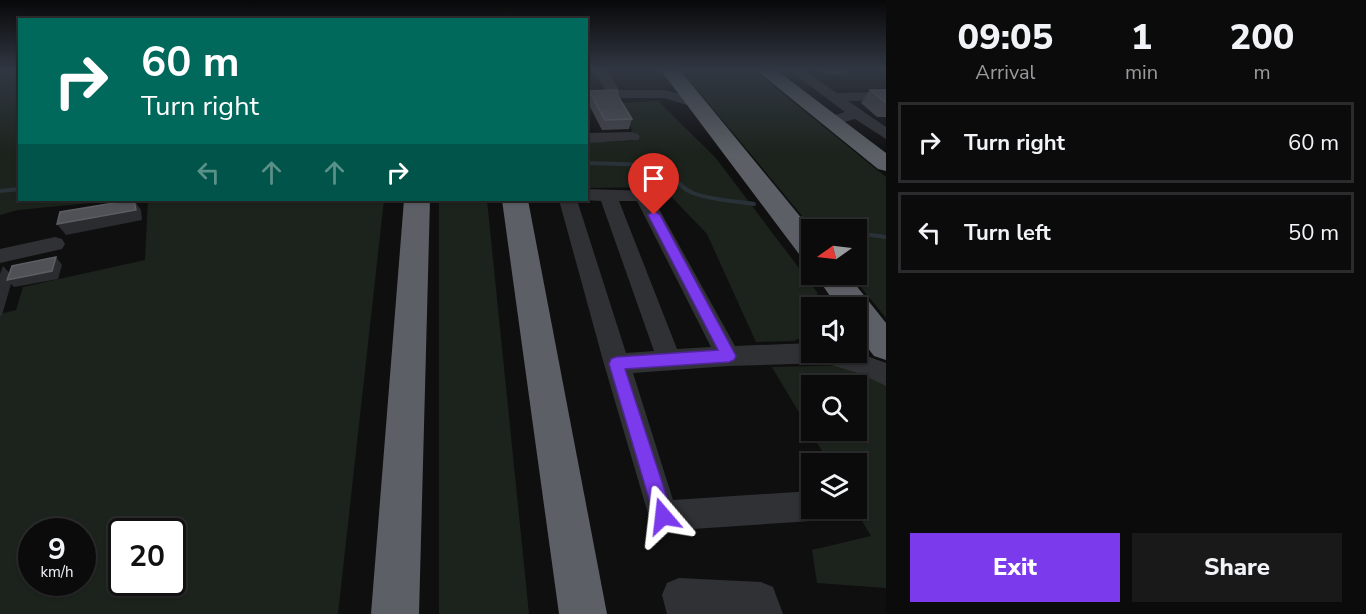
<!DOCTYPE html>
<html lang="en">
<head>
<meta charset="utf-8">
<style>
  :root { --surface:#0b0b0c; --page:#19191a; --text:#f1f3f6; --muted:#9a9b9d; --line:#2b2b2d; --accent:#7c3aed }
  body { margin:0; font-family:"Nunito Sans",sans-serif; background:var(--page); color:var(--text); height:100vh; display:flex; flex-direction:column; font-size:22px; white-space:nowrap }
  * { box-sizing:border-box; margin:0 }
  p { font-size:20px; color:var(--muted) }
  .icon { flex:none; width:33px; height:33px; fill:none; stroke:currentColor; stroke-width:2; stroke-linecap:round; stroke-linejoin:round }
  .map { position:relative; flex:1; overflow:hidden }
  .panel { display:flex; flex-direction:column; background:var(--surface); width:480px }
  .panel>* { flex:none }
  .banner { position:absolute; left:18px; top:18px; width:570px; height:183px; border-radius:0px; box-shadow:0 2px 4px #0004,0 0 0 2px var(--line); background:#00695c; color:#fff; overflow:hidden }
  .needle { width:39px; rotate:256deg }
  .fabs { position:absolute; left:801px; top:219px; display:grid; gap:12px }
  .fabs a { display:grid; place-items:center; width:66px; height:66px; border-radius:0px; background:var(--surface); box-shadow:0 2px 4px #0004,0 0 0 2px var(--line); font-size:30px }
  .speed { position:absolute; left:18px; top:518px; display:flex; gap:12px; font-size:30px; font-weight:700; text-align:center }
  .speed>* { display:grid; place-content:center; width:78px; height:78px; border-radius:50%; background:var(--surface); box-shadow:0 2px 4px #0004,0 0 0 2px var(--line); line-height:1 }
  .speed small { font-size:15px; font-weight:400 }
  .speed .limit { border:3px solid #111; border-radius:9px; background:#fff; color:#111 }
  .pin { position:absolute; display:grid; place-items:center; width:51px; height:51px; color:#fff; margin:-62px -26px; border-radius:50% 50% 50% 0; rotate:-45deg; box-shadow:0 0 6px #0007 }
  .pin .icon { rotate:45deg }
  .me { position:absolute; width:66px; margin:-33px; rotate:343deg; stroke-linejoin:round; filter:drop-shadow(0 0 4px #0008) }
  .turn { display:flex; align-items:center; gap:21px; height:126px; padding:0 24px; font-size:27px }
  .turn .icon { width:78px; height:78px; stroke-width:2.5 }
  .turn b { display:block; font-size:42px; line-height:51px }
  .lanes { display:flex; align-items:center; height:57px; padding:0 24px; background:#0003; justify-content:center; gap:30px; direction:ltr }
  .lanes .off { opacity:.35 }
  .eta { display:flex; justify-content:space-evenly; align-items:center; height:102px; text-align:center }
  .eta b { font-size:36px; font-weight:800; line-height:42px }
  .button { display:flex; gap:12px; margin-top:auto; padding:12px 24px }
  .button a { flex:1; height:69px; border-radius:0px; background:var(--accent); color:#fff; font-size:24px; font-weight:800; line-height:69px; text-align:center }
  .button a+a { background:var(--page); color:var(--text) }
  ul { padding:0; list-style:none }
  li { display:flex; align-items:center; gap:18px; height:81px; margin:0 12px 9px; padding:0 12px; border:3px solid var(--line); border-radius:0px }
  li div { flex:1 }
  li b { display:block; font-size:22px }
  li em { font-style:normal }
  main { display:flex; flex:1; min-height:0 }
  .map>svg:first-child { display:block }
  .green { fill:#1c231c; fill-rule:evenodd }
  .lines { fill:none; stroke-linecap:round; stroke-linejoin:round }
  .stream { stroke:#293238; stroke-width:4 }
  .minor { fill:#303135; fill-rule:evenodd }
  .highway { fill:#5c6066; fill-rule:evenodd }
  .wall { fill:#45464b }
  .shaded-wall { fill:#2b2c2f }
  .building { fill:#4f5156; stroke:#5c5e64; stroke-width:1.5 }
  .route { fill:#7c3aed; stroke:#51269a; stroke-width:1.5 }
</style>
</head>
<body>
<main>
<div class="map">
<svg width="886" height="614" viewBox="0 0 886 614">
  <rect width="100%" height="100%" fill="#0f0f10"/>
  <g class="green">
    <polygon points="0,69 19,69 20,200 122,200 18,210 0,215"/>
    <polygon points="680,69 752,69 886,177 886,318 851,275 856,274 856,230 813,229"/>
    <polygon points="658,101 715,157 817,292 821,307 812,308 811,334 793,341 756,342 707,234 662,187 587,188 586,142 633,141 632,130 620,103"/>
    <path d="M148,200H384L338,614H0V314L16,310L23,287L145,260ZM32,531H82V582H32ZM122,531H172V582H122Z"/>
    <polygon points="439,200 487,200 529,614 439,614"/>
    <path d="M849,365L886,382V588L817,583L812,550L871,536L855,509L856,464L829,463L772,367ZM812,386H856V430H812Z"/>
  </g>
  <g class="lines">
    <g class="stream">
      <path d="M586,163L656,165C673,170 676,187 693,193C711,200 735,201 754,204"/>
      <polyline points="0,191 20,189"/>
      <polyline points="802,218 829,230"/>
      <polyline points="856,233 886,237"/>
    </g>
    <g class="minor">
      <polygon points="593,69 606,69 619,90 665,90 702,101 704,104 697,108 664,98 586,98 586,90 605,90"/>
      <polygon points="788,69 802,69 837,93 886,92 886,100 848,101 886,127 886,139 855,119 830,126 825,124 822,121 825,118 845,112"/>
      <polygon points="632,132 638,134 640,137 638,140 586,143 586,133"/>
      <path d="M586,189L649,191L735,346L812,343V352H856L886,363V386L861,374L825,363L728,366L633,373L673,500L812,491V508H826L823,517L812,521L663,531L652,527L604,364L559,200H577L626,353L654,351L601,201L582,200H586ZM619,201H637L711,347L677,349Z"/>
      <polygon points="55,237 62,239 65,244 62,249 0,263 0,249"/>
      <polygon points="679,578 761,582 773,587 783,614 667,614 662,595 667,583"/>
    </g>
    <g class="highway">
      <polygon points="660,69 679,69 812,231 812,261 802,258"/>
      <polygon points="755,69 775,69 886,153 886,171 878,169"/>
      <polygon points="404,200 430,200 419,614 371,614"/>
      <polygon points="502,200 528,200 607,614 559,614"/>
      <polygon points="815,274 847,274 886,323 886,360 874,356 856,333 856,308 838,308"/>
    </g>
  </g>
  <g class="wall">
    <polygon points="819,69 849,69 846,74 825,74"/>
    <polygon points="870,90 886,90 886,117 877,117 861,103"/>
    <polygon points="589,91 618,96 632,119 629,129 602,130 587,101"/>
  </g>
  <g class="shaded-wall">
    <polygon points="134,200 141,210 142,220 66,235 57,224"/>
    <polygon points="56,257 62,265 58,279 14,287 11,284 2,315 0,316 0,274 3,266 13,277"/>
  </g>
  <g class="building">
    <polygon points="617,90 618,96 632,119 605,120 589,91"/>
    <polygon points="870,90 886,90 886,103"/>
    <polygon points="132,200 134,200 136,210 57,224 60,212"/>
    <polygon points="56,257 52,271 7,280 12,266"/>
  </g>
  <linearGradient id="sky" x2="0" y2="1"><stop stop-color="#080809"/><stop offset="0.45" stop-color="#313742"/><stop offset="1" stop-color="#313742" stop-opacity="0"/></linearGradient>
  <rect width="886" height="155" fill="url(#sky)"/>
  <polygon class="route" points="654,211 660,215 736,356 734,360 729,362 625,369 673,516 670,523 663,525 657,523 654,516 609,364 611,359 616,357 718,350 648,215"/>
</svg>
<div class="fabs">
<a><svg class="needle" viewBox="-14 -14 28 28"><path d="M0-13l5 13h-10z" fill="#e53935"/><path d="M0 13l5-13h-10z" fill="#9a9b9d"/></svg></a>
<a><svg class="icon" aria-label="sound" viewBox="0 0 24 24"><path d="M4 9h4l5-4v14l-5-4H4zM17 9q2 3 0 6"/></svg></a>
<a><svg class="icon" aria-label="search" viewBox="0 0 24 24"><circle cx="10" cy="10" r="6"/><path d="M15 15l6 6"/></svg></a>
<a><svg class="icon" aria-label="layers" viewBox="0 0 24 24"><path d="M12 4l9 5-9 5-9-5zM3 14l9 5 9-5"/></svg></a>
</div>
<div class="speed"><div>9<small>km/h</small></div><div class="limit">20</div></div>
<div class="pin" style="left:654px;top:215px;background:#d93025"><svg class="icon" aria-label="arrive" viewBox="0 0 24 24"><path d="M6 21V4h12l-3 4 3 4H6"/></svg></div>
<svg class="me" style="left:663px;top:516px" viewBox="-20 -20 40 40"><path d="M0-17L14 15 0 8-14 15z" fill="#7c3aed" stroke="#fff" stroke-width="4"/></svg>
<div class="banner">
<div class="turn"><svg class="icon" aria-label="right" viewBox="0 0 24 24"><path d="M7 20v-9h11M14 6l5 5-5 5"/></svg><div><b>60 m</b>Turn right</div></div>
<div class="lanes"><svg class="icon off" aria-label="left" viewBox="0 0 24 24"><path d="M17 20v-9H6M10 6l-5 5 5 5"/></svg><svg class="icon off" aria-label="ahead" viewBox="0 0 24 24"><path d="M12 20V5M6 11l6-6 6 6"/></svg><svg class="icon off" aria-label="ahead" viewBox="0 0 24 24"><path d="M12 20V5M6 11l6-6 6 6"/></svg><svg class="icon" aria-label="right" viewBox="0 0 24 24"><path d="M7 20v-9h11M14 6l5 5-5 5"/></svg></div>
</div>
</div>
<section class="panel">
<div class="eta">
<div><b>09:05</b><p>Arrival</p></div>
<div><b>1</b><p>min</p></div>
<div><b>200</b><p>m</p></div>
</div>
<ul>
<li><svg class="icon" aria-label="right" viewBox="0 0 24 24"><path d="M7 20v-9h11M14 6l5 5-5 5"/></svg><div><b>Turn right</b></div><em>60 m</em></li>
<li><svg class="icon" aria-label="left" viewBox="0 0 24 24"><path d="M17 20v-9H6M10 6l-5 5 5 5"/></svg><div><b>Turn left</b></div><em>50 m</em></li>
</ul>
<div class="button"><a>Exit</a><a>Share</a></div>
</section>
</main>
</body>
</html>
